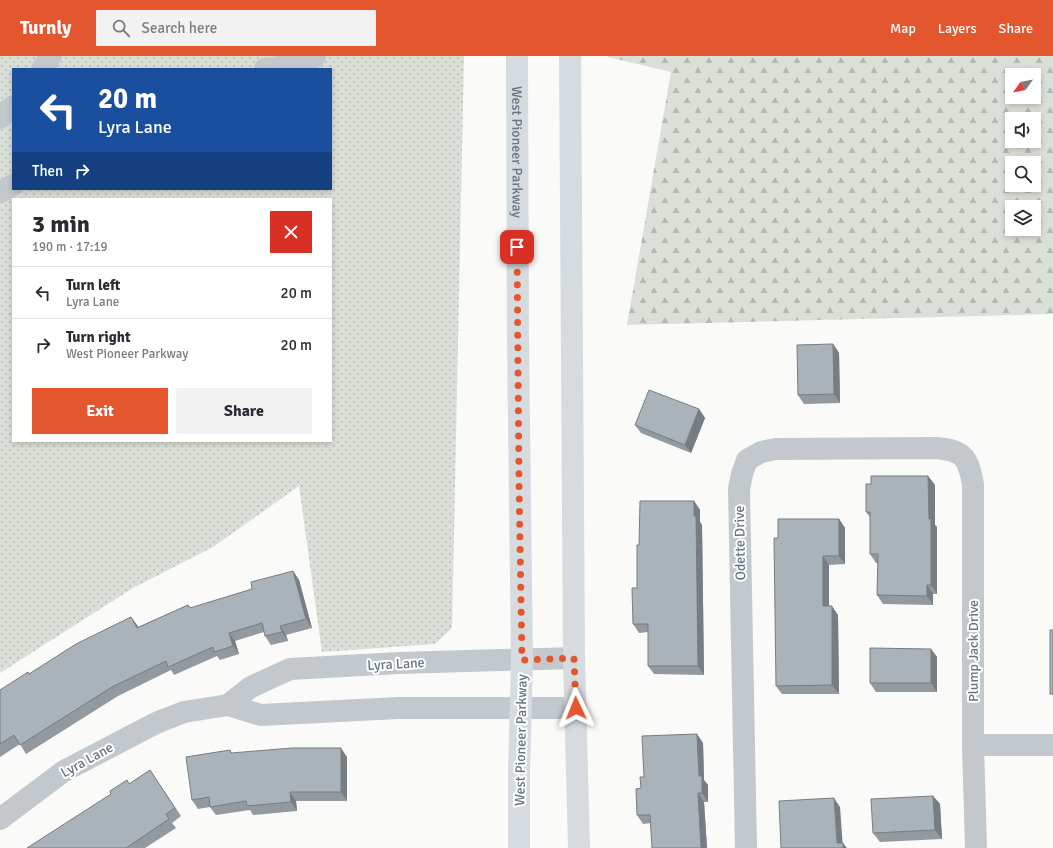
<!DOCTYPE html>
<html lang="en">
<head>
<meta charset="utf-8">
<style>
  :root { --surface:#fff; --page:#f2f2f3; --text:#2b2b33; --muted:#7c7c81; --line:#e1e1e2; --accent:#e4572e }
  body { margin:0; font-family:Signika,sans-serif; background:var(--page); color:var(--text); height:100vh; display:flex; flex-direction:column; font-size:15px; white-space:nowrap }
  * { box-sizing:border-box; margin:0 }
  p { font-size:13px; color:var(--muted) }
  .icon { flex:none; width:22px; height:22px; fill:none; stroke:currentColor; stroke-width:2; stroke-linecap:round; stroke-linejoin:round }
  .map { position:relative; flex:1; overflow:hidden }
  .sheet { position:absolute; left:12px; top:142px; width:320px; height:244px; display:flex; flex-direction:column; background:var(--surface); border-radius:0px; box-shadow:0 2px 6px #0003 }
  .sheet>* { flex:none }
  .guide { position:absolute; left:12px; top:12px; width:320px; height:122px; border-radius:0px; box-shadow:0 2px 6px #0003; background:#1a4fa0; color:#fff; overflow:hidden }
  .needle { width:26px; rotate:237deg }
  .buttons { position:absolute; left:1005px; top:12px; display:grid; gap:8px }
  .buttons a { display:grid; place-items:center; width:36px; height:36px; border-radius:0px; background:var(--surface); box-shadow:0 2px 6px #0003; font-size:20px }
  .pin { position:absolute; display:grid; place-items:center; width:34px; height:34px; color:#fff; margin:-17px; border-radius:8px; box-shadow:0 2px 6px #0006 }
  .me { position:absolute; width:44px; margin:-22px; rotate:358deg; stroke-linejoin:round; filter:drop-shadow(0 0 3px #0008) }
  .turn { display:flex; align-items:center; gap:14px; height:84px; padding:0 20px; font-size:18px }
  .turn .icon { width:52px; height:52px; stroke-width:2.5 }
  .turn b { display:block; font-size:28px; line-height:34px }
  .then { display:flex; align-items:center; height:38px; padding:0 20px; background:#0003; gap:8px; font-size:15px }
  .round { display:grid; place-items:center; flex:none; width:42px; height:42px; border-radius:0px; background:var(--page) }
  .headline { display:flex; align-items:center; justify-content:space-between; height:68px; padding:0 20px }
  h1 { font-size:24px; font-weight:700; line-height:30px }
  .cta { display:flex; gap:8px; margin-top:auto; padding:8px 20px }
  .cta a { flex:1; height:46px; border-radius:0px; background:var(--accent); color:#fff; font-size:16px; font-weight:700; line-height:46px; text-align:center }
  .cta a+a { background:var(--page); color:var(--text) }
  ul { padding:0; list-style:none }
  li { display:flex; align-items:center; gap:12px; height:52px; padding:0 20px; border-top:1px solid var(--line) }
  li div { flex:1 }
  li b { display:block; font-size:15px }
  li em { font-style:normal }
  header { display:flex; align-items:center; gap:24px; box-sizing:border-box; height:56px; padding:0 20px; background:var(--accent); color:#fff }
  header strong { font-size:19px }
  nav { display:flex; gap:22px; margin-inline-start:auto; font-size:14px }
  .search { width:280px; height:36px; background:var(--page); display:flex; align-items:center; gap:10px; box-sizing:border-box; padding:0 14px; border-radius:0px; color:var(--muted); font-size:15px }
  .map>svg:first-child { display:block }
  .grass { fill:url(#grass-dots); fill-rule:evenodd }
  .forest { fill:url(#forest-firs); fill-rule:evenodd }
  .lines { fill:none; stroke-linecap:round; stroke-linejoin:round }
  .minor { stroke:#c3c8cc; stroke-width:22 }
  .major { stroke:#d6dbdf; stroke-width:22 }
  .wall { fill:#929a9f }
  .shaded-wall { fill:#777d82 }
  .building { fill:#aab3b9; stroke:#777d82 }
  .route { stroke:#e4572e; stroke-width:7; stroke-dasharray:0 12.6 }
  .labels { text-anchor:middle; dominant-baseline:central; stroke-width:4; stroke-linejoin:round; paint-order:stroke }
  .street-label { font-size:14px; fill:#657683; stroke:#fff }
</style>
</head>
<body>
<header>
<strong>Turnly</strong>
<div class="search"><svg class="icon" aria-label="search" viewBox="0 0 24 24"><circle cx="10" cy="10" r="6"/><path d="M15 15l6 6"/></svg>Search here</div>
<nav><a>Map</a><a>Layers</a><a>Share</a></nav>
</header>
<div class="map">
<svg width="1053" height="792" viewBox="0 0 1053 792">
  <defs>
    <pattern id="grass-dots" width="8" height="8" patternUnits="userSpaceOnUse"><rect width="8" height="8" fill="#dadfd7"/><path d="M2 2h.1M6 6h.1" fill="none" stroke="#b4b9b4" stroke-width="1.8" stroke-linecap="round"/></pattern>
    <pattern id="forest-firs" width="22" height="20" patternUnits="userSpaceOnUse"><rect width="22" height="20" fill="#dadfd7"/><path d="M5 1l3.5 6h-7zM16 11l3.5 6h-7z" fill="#b4b9b4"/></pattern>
  </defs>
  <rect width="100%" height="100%" fill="#fafaf8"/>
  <path class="grass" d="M0,0H464L452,572L435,588L322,596L299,430L213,491L133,532L0,617ZM13,13H331V133H13ZM13,143H331V385H13Z"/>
  <path class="forest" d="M608,0H1053V258L627,269L671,16L608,1ZM1012,19H1034V41H1012ZM1012,63H1034V85H1012ZM1012,107H1034V129H1012ZM1012,151H1034V173H1012Z"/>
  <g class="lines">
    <g class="minor">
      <polyline points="42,13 51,0"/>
      <polyline points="265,13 304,7 315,0"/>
      <polyline points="0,62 13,50"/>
      <polyline points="0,136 13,129"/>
      <polyline points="228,649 251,631 290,613 399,607 574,602"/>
      <polyline points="973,689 1053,689"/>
      <polyline points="0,763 64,715 156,667 184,656 228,649 261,659 398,652 576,652"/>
      <path d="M746,792L739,433L742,418L747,404L761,396L776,393L937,392C965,395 968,402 973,428V689L976,792"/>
    </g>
    <g class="major">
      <path id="s1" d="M517,0L518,287L522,604L519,715V792"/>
      <polyline points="570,0 574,602 579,792"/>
    </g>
  </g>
  <g class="wall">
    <polygon points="833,288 839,297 840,347 804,348 798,339"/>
    <polygon points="699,353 705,362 691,397 641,377 635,369"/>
    <polygon points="928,420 935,429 935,469 937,471 937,538 933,538 933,549 883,548 877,539 878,507 876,507 870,498 870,461 866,456 871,428"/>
    <polygon points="694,445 700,454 700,466 702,469 704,619 654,618 648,610 648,576 639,577 633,568 637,532 639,489"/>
    <polygon points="839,463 845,472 845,508 829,509 829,550 838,559 839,638 782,638 776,630 778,482"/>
    <polygon points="293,515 299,524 312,572 286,579 288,585 271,589 265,580 264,576 235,585 239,598 220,604 217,600 174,619 171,614 118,640 26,698 20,688 0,701 0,634 131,561 138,571 188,549 191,552 252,533"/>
    <polygon points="931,593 937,601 937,636 876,636 870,627"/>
    <polygon points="697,678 703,687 704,724 708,729 708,746 704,746 707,792 652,792 651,767 643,768 637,759 641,732 644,721"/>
    <polygon points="230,694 232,697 347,701 347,745 296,745 297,755 253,759 250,754 216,759 210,751 198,753 192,744"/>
    <polygon points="150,714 181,760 172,767 176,772 145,792 27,792 130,727"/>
    <polygon points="933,740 940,748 942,783 880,786 873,777"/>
  </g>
  <g class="shaded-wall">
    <polygon points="833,288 839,297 840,347 834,338"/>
    <polygon points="699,353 705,362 691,397 685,389"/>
    <polygon points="928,420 935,429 935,469 937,471 937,538 931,529"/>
    <polygon points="694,445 700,454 700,466 702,469 704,619 698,610"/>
    <polygon points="839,463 845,472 845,508 839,500"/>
    <polygon points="823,500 829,509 829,559 823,550"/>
    <polygon points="293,515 299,524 312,572 306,563"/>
    <polygon points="927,529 933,538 933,549 927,540"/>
    <polygon points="832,550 838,559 839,638 832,629"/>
    <polygon points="131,561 137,569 143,581 137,572"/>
    <polygon points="280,570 286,579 288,585 282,576"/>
    <polygon points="229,577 235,585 239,598 233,590"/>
    <polygon points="931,593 937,601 937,636 931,627"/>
    <polygon points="697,678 703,687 704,724 708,729 708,746 702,737 699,720"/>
    <polygon points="341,692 347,701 347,745 341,736"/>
    <polygon points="290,736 296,745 297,755 291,746"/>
    <polygon points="698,737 704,746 707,792 701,792"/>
    <polygon points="933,740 940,748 942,783 935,774"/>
    <polygon points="834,742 840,751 843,792 837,787"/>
    <polygon points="843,787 847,792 843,792"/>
  </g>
  <g class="building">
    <polygon points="833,288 834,338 798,339 797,289"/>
    <polygon points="649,334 699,353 685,389 635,369"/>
    <polygon points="871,420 928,420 929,463 931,463 931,529 927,529 927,540 877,539 878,498 870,498 870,456 866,456 866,428 871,428"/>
    <polygon points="640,445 694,445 694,460 696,460 698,610 648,610 648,568 633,568 632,532 637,532 637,489 639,489"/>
    <polygon points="778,463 839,463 839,500 823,500 823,550 832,550 832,629 776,630 774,482 778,482"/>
    <polygon points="293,515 306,563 280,570 282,576 265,580 262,567 229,577 233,590 214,596 213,591 168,611 166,605 112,631 20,689 14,679 0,688 0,634 28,616 29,618 76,588 131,561 137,572 188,549 190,552 252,533 251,526"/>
    <rect x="1050" y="574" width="3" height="64"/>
    <polygon points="870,592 931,593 931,627 870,627"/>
    <polygon points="697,678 699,720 702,720 702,737 698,737 701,792 652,792 650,759 637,759 636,733 641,732 640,721 644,721 642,680"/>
    <polygon points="292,692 341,692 341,736 290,736 291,746 247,750 246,745 210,751 209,741 192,744 186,701 230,694 231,697"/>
    <polygon points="150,714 175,752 166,758 169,763 126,792 27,792 111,738 110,735 127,724 129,728"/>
    <polygon points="933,740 935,774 873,777 871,743"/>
    <polygon points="834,742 837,787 843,787 843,792 781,792 779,745"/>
  </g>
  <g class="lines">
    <polyline class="route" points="517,191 519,426 522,604 574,602 576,652"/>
  </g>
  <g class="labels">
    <g class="street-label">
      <text stroke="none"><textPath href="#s1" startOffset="96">West Pioneer Parkway</textPath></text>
      <text transform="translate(740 487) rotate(-91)">Odette Drive</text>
      <text transform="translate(973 595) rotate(-90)">Plump Jack Drive</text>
      <text transform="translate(396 608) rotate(-3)">Lyra Lane</text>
      <text transform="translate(521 684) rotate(-89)">West Pioneer Parkway</text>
      <text transform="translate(87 704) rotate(-29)">Lyra Lane</text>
    </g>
  </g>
</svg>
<div class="buttons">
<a><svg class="needle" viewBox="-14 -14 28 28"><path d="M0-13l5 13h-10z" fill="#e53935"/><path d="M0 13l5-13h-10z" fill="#7c7c81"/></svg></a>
<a><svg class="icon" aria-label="sound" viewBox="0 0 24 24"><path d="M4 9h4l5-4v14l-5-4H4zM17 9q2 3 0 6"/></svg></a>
<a><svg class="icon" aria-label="search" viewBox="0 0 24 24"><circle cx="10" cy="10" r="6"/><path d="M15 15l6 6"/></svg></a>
<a><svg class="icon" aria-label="layers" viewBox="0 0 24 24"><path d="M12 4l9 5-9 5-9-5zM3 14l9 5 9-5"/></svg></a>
</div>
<div class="pin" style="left:517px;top:191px;background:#d93025"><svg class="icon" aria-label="arrive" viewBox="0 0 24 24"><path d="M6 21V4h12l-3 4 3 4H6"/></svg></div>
<svg class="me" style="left:576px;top:652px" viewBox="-20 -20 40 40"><path d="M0-17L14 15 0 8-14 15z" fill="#e4572e" stroke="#fff" stroke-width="4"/></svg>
<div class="guide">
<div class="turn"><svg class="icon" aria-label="left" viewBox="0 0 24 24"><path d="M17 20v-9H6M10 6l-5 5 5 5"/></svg><div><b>20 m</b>Lyra Lane</div></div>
<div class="then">Then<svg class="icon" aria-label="right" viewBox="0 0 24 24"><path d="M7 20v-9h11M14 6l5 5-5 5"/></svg></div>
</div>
<section class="sheet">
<div class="headline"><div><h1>3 min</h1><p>190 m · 17:19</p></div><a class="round" style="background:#d93025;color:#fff"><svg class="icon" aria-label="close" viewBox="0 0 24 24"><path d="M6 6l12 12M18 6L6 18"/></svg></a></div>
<ul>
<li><svg class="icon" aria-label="left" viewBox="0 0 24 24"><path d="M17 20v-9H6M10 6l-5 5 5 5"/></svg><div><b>Turn left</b><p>Lyra Lane</p></div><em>20 m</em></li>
<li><svg class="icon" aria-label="right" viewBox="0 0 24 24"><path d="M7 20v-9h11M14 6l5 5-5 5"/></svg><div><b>Turn right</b><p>West Pioneer Parkway</p></div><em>20 m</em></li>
</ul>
<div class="cta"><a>Exit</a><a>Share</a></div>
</section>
</div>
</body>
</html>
